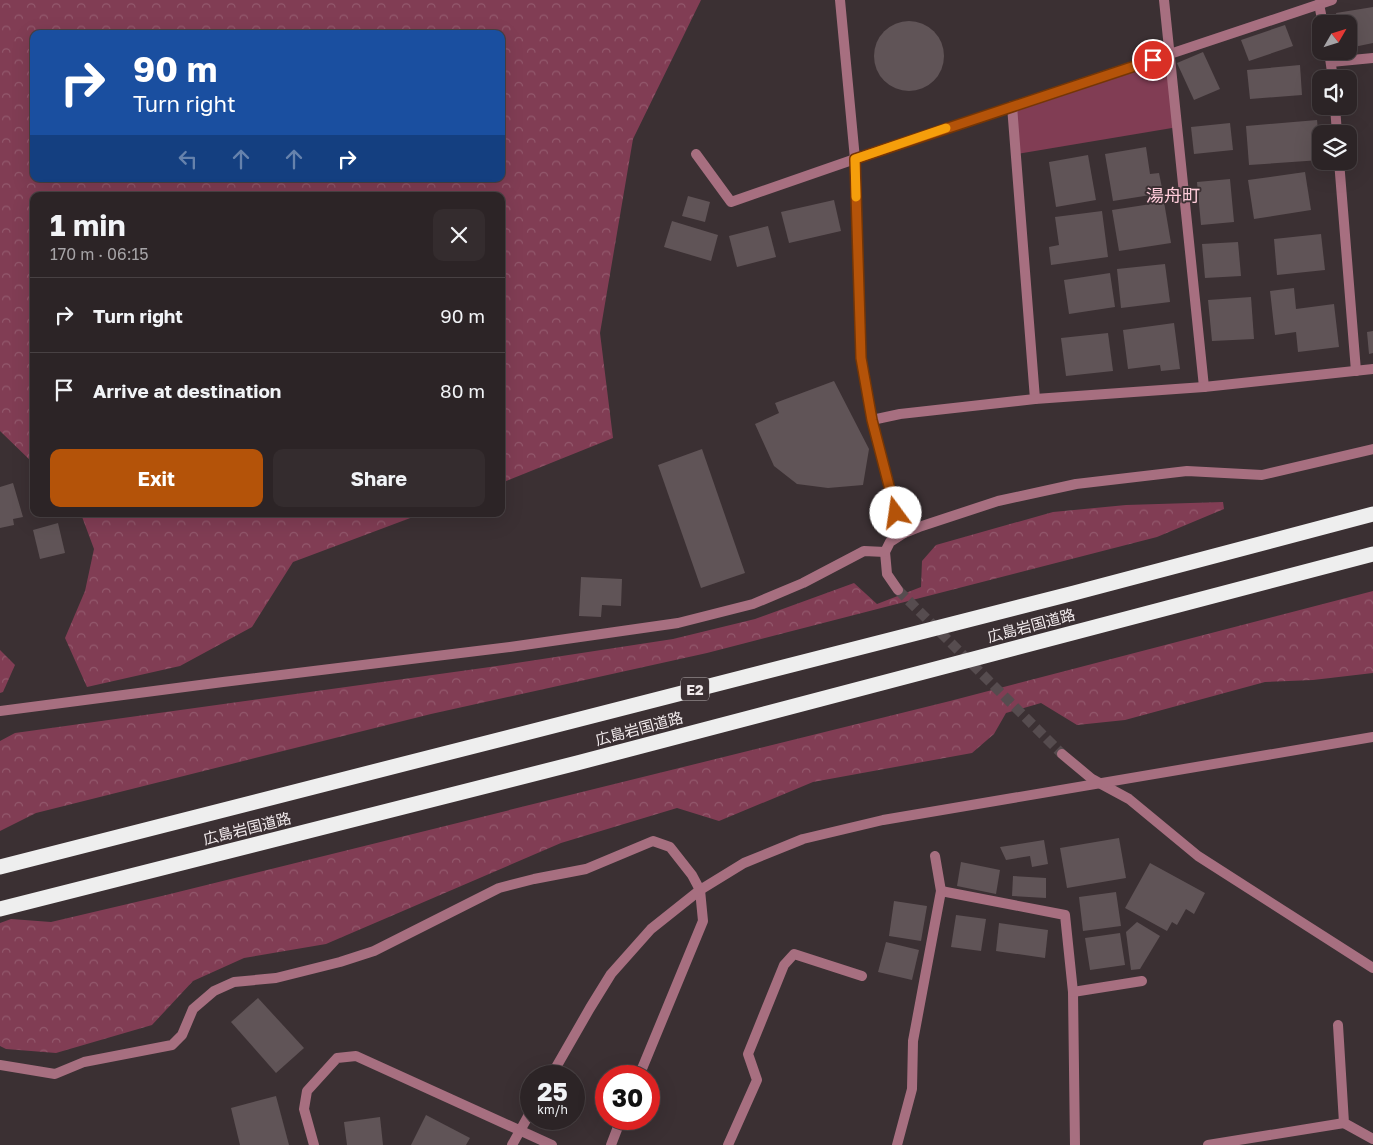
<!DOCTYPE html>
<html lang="en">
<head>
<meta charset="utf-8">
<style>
  :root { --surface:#2c2426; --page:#342c2e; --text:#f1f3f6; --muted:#a6a4a7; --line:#484143; --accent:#b45309 }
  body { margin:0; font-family:"Golos Text","Noto Sans JP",sans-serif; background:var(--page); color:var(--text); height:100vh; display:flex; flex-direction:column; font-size:19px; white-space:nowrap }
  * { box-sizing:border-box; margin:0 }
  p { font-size:16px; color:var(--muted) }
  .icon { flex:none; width:28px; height:28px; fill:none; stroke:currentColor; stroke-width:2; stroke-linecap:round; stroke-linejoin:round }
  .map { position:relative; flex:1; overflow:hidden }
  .drawer { position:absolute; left:30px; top:192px; width:475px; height:325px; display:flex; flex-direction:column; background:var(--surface); border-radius:10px; box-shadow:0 5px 20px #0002,0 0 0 1px var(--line) }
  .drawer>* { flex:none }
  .hud { position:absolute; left:30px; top:30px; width:475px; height:152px; border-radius:10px; box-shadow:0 5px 20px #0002,0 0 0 1px var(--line); background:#1a4fa0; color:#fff; overflow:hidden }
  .needle { width:32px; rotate:51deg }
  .fabs { position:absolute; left:1312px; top:15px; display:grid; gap:10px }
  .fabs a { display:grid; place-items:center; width:45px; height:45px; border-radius:10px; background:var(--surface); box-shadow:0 5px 20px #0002,0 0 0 1px var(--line); font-size:25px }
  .speed { position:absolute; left:520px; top:1065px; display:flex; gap:10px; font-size:25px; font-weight:700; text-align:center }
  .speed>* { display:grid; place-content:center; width:65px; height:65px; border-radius:50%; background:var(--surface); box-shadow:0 5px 20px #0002,0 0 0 1px var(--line); line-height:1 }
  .speed small { font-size:12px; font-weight:400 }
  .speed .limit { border:8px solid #d22; background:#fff; color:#111 }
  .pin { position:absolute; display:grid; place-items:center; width:42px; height:42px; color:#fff; margin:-21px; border:2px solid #fff; border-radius:50%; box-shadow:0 1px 5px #0007 }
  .me { position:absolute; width:55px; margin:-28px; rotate:346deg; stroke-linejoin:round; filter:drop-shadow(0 0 4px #0008) }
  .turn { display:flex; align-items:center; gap:18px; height:105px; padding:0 20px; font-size:22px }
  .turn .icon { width:65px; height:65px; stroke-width:2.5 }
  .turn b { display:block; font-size:35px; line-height:42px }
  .lanes { display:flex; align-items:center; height:48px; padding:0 20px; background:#0003; justify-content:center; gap:25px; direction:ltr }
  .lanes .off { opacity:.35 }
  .round { display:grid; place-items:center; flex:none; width:52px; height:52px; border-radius:10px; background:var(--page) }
  .overview { display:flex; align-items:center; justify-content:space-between; height:85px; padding:0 20px }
  h1 { font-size:30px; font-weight:700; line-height:38px }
  .primary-button { display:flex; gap:10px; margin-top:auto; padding:10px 20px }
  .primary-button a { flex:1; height:58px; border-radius:10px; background:var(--accent); color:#fff; font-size:20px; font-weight:700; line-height:58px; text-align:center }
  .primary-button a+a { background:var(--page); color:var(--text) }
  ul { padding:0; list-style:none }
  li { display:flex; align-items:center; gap:15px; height:75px; padding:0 20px; border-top:1px solid var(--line) }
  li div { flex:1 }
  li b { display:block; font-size:19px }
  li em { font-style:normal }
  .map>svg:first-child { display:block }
  .forest { fill:url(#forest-crowns); fill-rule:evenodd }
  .park { fill:#813d54 }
  .building { fill:#605457 }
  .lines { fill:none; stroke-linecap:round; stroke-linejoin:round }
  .minor-tunnel { stroke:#564c4f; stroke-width:10; stroke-dasharray:10 5; stroke-linecap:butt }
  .minor { stroke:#a76f80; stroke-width:10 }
  .tertiary { stroke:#a76f80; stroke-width:10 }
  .motorway { stroke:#eee; stroke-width:15 }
  .route-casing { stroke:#753606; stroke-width:12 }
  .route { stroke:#b45309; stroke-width:9 }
  .slow { stroke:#f59e0b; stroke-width:9 }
  .labels { text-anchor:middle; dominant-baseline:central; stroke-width:4; stroke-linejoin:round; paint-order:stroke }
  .shield { fill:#3b3033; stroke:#bab2b4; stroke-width:1 }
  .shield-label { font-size:14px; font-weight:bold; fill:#f0e9eb }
  .street-label { font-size:15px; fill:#f0e9eb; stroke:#3b3033 }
  .quarter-label { font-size:18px; fill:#fecbd9; stroke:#3b3033 }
</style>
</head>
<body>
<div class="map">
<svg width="1373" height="1145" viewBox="0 0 1373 1145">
  <defs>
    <pattern id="forest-crowns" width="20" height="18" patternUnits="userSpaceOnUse" patternTransform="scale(1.25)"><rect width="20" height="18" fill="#813d54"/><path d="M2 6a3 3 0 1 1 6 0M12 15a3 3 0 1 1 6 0" fill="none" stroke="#93596d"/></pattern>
  </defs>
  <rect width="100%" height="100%" fill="#3b3033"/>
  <g class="forest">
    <path d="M0,0H701L633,139L600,333L613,438L501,483V196H34V464L0,431ZM34,34H501V179H34Z"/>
    <polygon points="1223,502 1224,509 1157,537 707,653 431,714 36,813 0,831 0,741 15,733 490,667 673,639 755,619 854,583 877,604 921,587 922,561 936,545 1053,512 1126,505"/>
    <polygon points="81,514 421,514 293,562 252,627 180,666 87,687 65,638 85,591 94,549"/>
    <polygon points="1373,591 1373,673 1313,680 1265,682 1125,720 1077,725 1041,703 1006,713 994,734 972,753 813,782 719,821 677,808 561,843 326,944 244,958 193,981 152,1025 56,1053 6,1049 0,1046 0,923 11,919 51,922 166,895 950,701"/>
    <polygon points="0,650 15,665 3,692 0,693"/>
  </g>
  <polygon class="park" points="1171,54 1178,127 1017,154 1012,106"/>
  <g class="building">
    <polygon points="1373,7 1373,43 1349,48 1349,24 1338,24 1336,13"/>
    <circle cx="909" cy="56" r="35"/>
    <polygon points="1285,25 1293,46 1249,61 1241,40"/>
    <polygon points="1203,52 1220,89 1194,100 1177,63"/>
    <polygon points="1300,65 1302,95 1250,99 1247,70"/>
    <polygon points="1317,120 1321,160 1249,165 1246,126"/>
    <polygon points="1230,123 1233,150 1194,154 1191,127"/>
    <polygon points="1146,147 1150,174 1159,173 1163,193 1113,201 1105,154"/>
    <polygon points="1088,155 1096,200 1056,207 1049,162"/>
    <polygon points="1305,172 1311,210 1254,219 1248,180"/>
    <polygon points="1230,179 1234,222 1201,225 1197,182"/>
    <polygon points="688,196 710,202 705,222 682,216"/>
    <polygon points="834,200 841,231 789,243 781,212"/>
    <polygon points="1164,202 1171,243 1119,251 1112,210"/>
    <polygon points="1102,211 1108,257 1051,265 1049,247 1059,245 1055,217"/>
    <polygon points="672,221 718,235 711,261 664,247"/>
    <polygon points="768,226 776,257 737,267 729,236"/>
    <polygon points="1321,234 1325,270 1277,275 1274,239"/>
    <polygon points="1238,242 1241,276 1205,278 1202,244"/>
    <polygon points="1165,264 1170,302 1121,308 1117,269"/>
    <polygon points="1110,273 1115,307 1069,314 1064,280"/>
    <polygon points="1294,288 1296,309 1334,304 1339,347 1298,352 1296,332 1275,335 1270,291"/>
    <polygon points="1251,297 1254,339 1212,341 1208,300"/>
    <polygon points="1174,323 1180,369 1161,371 1160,365 1128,369 1123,330"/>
    <polygon points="1373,331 1373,353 1369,354 1367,332"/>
    <polygon points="1108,333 1113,371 1066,376 1061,338"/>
    <polygon points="834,381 869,449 863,485 828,488 797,484 774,466 755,424 779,413 775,403"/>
    <polygon points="702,449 745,573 701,588 658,465"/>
    <polygon points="13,483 23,517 13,519 14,525 0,528 0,487"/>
    <polygon points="58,523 65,553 40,559 33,530"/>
    <polygon points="581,577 622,579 621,606 602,605 601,617 579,616"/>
    <polygon points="1119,838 1126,878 1067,888 1060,848"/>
    <polygon points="1044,840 1048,864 1032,867 1030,856 1006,860 1000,847"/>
    <polygon points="961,862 1000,870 996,894 957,886"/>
    <polygon points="1150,863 1205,893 1194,914 1186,909 1177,925 1172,922 1167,931 1125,908"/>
    <polygon points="1013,876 1046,878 1046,898 1012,896"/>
    <polygon points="1116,892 1121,926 1083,931 1079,897"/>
    <polygon points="894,901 927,906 921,941 889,936"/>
    <polygon points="956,915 986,919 981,951 951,947"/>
    <polygon points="1137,922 1160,936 1140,969 1131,970 1126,932"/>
    <polygon points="999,923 1048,930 1045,958 996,951"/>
    <polygon points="1120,933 1125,965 1090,970 1085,938"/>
    <polygon points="886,942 919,950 912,980 878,972"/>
    <polygon points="258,998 304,1048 276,1073 231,1022"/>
    <polygon points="276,1096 289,1145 240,1145 231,1108"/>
    <polygon points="426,1115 470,1138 466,1145 411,1145"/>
    <polygon points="380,1117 383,1145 347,1145 344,1122"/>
  </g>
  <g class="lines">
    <polyline class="minor-tunnel" points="898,590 1062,754"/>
    <g class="minor">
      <polyline points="840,0 855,159 861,358 872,420 896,513 904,533"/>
      <polyline points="1164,0 1204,387"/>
      <polyline points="1319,4 1323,24"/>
      <polyline points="1329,51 1333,79"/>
      <polyline points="1331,62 1373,58"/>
      <polyline points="1012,106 1035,399"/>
      <polyline points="1335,106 1337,134"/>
      <polyline points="696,154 731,202 855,159 1332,0"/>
      <polyline points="1339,161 1356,371"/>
      <polyline points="872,420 900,414 1035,399 1204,387 1373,369"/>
      <polyline points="898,590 887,574 885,552 890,542 904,533 919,527 998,501 1076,484 1187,471 1262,475 1373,449"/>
      <polyline points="0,711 223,682 510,647 678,623 753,604 803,583 864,551 885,552"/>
      <polyline points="1062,754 1092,779 1129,799 1198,856 1373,968"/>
      <polyline points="941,891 1065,915 1073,992 1075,1145"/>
      <polyline points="1073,992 1142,981"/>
      <polyline points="1338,1025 1344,1123 1373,1139"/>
      <polyline points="0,1065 55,1074 84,1062 172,1045 182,1035 193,1009 214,991 234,982 276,978 340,962 374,951 499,888 534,879 586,869 653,841 670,847 692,875 700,890 703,921 639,1076"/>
      <polyline points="314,1145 304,1109 307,1091 337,1058 356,1056 552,1145"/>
      <polyline points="611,1145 621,1119"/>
      <polyline points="728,1145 757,1080 748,1054 784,965 794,954 862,976"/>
      <polyline points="897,1145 912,1089 913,1041 941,891 935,856"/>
      <polyline points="1208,1145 1344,1123"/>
    </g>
    <g class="tertiary">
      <polyline points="551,1076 590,1008 611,974 651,929 700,890 744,863 803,839 883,820 1373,737"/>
      <polyline points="512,1145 531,1111"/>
    </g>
    <g class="motorway">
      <polyline points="0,867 1074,593 1373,514"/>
      <polyline points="0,909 577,763 1373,554"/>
    </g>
  </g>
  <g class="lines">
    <defs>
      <polyline id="route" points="896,513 872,420 861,358 855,159 1153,60"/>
    </defs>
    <use href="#route" class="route-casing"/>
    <use href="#route" class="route"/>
    <polyline class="slow" points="856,197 855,159 946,128"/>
  </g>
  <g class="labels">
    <rect class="shield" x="681" y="677.5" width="28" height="23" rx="4"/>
    <g class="shield-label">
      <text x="695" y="689">E2</text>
    </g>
    <g class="street-label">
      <text transform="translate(1031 625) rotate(-15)">広島岩国道路</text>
      <text transform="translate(639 728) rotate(-15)">広島岩国道路</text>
      <text transform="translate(247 828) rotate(-14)">広島岩国道路</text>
    </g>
    <g class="quarter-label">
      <text x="1173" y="195">湯舟町</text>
    </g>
  </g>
</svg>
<div class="fabs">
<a><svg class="needle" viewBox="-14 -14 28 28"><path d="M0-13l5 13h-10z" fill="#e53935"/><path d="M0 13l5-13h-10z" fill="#a6a4a7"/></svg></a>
<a><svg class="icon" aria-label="sound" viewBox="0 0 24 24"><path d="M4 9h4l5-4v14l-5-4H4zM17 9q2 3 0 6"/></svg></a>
<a><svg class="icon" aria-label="layers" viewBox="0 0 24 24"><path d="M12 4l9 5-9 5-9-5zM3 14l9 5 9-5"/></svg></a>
</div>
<div class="speed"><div>25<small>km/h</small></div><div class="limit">30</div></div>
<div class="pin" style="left:1153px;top:60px;background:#d93025"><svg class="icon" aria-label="arrive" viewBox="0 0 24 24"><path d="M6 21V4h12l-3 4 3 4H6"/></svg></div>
<svg class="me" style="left:896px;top:513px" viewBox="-20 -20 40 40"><circle r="19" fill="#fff"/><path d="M0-13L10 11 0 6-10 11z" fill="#b45309"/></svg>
<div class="hud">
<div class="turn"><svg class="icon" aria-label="right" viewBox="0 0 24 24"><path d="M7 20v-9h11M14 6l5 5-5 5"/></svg><div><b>90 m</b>Turn right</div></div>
<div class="lanes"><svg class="icon off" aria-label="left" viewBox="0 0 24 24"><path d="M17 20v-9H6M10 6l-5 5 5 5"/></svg><svg class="icon off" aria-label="ahead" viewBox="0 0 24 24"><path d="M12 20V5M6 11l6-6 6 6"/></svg><svg class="icon off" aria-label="ahead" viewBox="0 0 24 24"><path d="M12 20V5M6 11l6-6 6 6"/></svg><svg class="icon" aria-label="right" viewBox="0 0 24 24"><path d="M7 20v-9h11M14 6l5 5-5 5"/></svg></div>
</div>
<section class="drawer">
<div class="overview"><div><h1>1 min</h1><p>170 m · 06:15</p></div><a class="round"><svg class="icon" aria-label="close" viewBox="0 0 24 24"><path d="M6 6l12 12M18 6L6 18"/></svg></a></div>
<ul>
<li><svg class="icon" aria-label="right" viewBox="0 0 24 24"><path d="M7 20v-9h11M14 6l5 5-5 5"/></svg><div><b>Turn right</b></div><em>90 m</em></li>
<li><svg class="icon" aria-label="arrive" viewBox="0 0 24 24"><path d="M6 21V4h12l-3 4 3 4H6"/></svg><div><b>Arrive at destination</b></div><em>80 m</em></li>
</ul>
<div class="primary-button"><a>Exit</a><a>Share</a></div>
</section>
</div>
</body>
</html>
